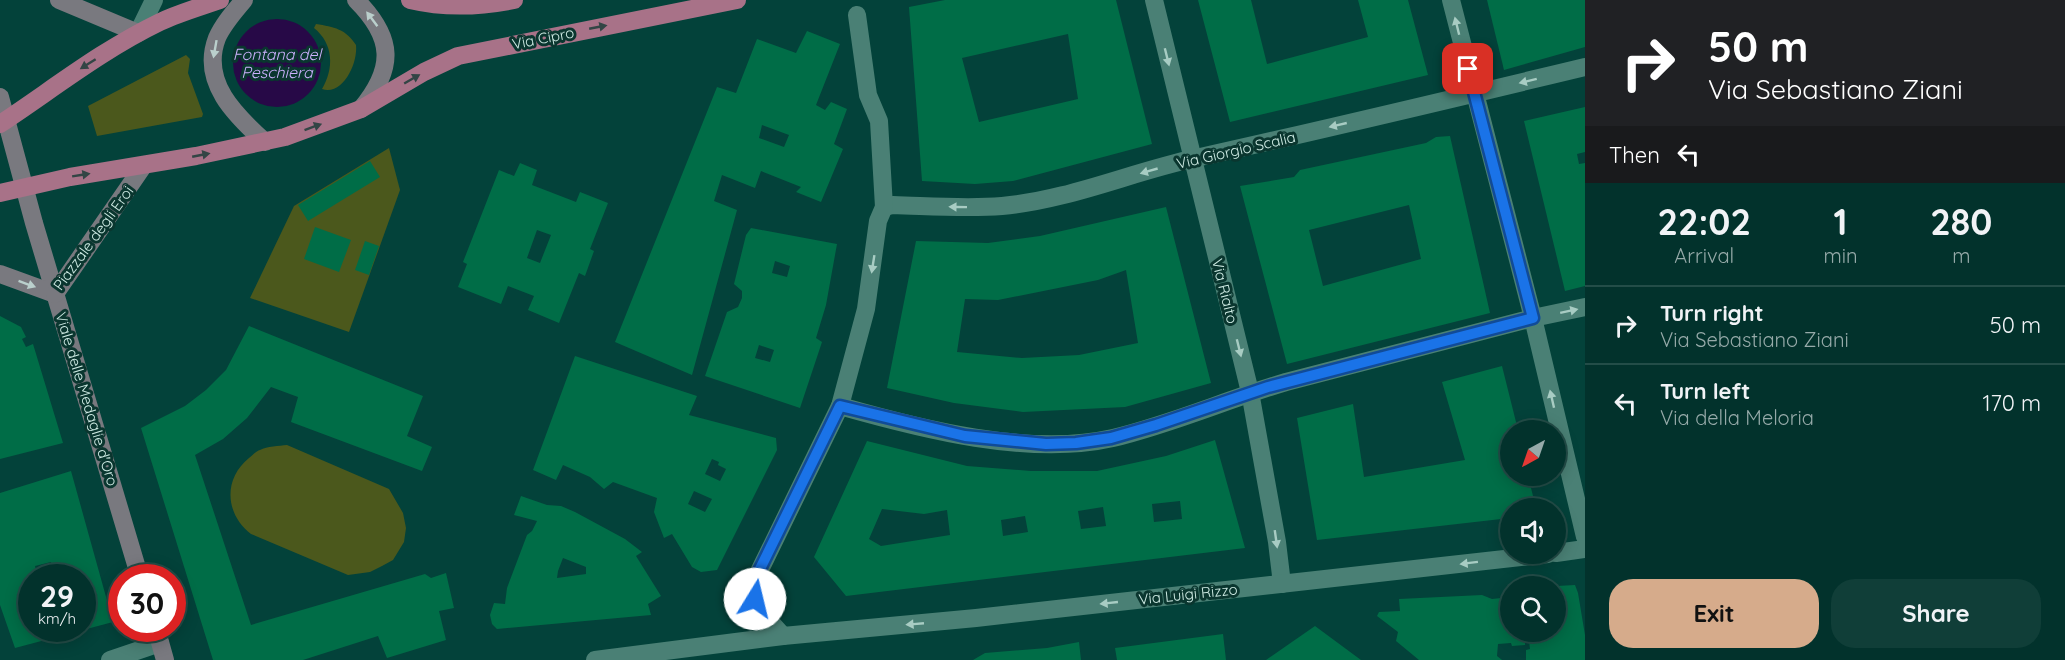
<!DOCTYPE html>
<html lang="en">
<head>
<meta charset="utf-8">
<style>
  :root { --surface:#02322c; --page:#103e38; --text:#f1f3f6; --muted:#96aaa9; --line:#234d48; --accent:#d6ab8b }
  body { margin:0; font-family:Quicksand,sans-serif; background:var(--page); color:var(--text); height:100vh; display:flex; flex-direction:column; font-size:22px; white-space:nowrap }
  * { box-sizing:border-box; margin:0 }
  p { font-size:20px; color:var(--muted) }
  .icon { flex:none; width:33px; height:33px; fill:none; stroke:currentColor; stroke-width:2; stroke-linecap:round; stroke-linejoin:round }
  .map { position:relative; flex:1; overflow:hidden }
  .side { display:flex; flex-direction:column; background:var(--surface); width:480px }
  .side>* { flex:none }
  .guide { background:#202124; color:#fff; overflow:hidden }
  .needle { width:39px; rotate:220deg }
  .fabs { position:absolute; left:1500px; top:420px; display:grid; gap:12px }
  .fabs a { display:grid; place-items:center; width:66px; height:66px; border-radius:50%; background:var(--surface); box-shadow:0 3px 15px #0003,0 0 0 2px var(--line); font-size:30px }
  .speed { position:absolute; left:18px; top:564px; display:flex; gap:12px; font-size:30px; font-weight:700; text-align:center }
  .speed>* { display:grid; place-content:center; width:78px; height:78px; border-radius:50%; background:var(--surface); box-shadow:0 3px 15px #0003,0 0 0 2px var(--line); line-height:1 }
  .speed small { font-size:15px; font-weight:400 }
  .speed .limit { border:9px solid #d22; background:#fff; color:#111 }
  .pin { position:absolute; display:grid; place-items:center; width:51px; height:51px; color:#fff; margin:-26px; border-radius:12px; box-shadow:0 3px 9px #0006 }
  .me { position:absolute; width:66px; margin:-33px; rotate:9deg; stroke-linejoin:round; filter:drop-shadow(0 0 4px #0008) }
  .turn { display:flex; align-items:center; gap:21px; height:126px; padding:0 24px; font-size:27px }
  .turn .icon { width:78px; height:78px; stroke-width:2.5 }
  .turn b { display:block; font-size:42px; line-height:51px }
  .then { display:flex; align-items:center; height:57px; padding:0 24px; background:#0003; gap:12px; font-size:22px }
  .eta { display:flex; justify-content:space-evenly; align-items:center; height:102px; text-align:center }
  .eta b { font-size:36px; font-weight:700; line-height:42px }
  .cta { display:flex; gap:12px; margin-top:auto; padding:12px 24px }
  .cta a { flex:1; height:69px; border-radius:24px; background:var(--accent); color:#111; font-size:24px; font-weight:700; line-height:69px; text-align:center }
  .cta a+a { background:var(--page); color:var(--text) }
  ul { padding:0; list-style:none }
  li { display:flex; align-items:center; gap:18px; height:78px; padding:0 24px; border-top:2px solid var(--line) }
  li div { flex:1 }
  li b { display:block; font-size:22px }
  li em { font-style:normal }
  main { display:flex; flex:1; min-height:0 }
  .map>svg:first-child { display:block }
  .green { fill:#4b581c }
  .water { fill:#270947 }
  .building { fill:#006d47; fill-rule:evenodd }
  .lines { fill:none; stroke-linecap:round; stroke-linejoin:round }
  .street { stroke:#4a8075; stroke-width:18 }
  .secondary { stroke:#79797f; stroke-width:18 }
  .primary { stroke:#a87288; stroke-width:18 }
  .oneway { fill:#bacfcc }
  .oneway2 { fill:#a8ccc3 }
  .oneway3 { fill:#324545 }
  .route-casing { stroke:#114b97; stroke-width:15 }
  .route { stroke:#1a73e8; stroke-width:10 }
  .labels { text-anchor:middle; dominant-baseline:central; stroke-width:6; stroke-linejoin:round; paint-order:stroke }
  .street-label { font-size:15px; fill:#d0ece5; stroke:#0a362f }
  .water-label { font-size:16px; font-style:italic; fill:#ccb1fd; stroke:#0a362f }
</style>
</head>
<body>
<main>
<div class="map">
<svg width="1585" height="660" viewBox="0 0 1585 660">
  <rect width="100%" height="100%" fill="#03423a"/>
  <g class="green">
    <path d="M316,24C334,27 346,29 356,45C358,63 343,96 322,89C334,69 334,44 314,28Z"/>
    <polygon points="186,55 190,59 188,73 203,114 202,117 97,136 88,106"/>
    <polygon points="389,148 400,190 349,332 250,298 294,206"/>
    <path d="M287,445L389,489L403,513L406,528L404,542L393,560L382,566L370,572L348,575L251,534C225,514 223,479 249,458C252,456 256,451 260,450C267,446 279,446 287,445Z"/>
  </g>
  <circle class="water" cx="277" cy="63" r="44"/>
  <g class="building">
    <path d="M945,0H1116L1152,144L1013,181L975,184L922,181L909,7ZM1068,34L1078,99L979,122L962,58Z"/>
    <polygon points="1198,0 1251,0 1267,64 1368,37 1358,0 1408,0 1428,75 1230,122"/>
    <polygon points="1487,0 1585,0 1585,47 1504,70"/>
    <path d="M807,31L840,44L816,105L825,110L831,102L847,109L834,144L843,149L821,202L796,192L801,187L761,171L755,188L722,175L714,201L737,210L692,375L615,342L717,87L736,93L757,39L796,53ZM762,125L789,135L784,147L759,138Z"/>
    <polygon points="1585,107 1585,152 1577,154 1579,164 1585,163 1585,286 1565,291 1524,121"/>
    <path d="M1450,136L1490,313L1287,364L1240,186L1294,177L1300,170L1426,143L1436,137ZM1409,205L1421,259L1323,286L1309,230Z"/>
    <polygon points="370,161 380,177 308,221 298,205"/>
    <path d="M520,163L537,170L532,185L576,202L580,192L608,203L590,249L594,251L585,276L579,273L559,323L528,310L534,296L508,286L501,304L458,287L467,264L463,262L499,170L514,176ZM537,230L551,235L540,263L527,258Z"/>
    <path d="M1166,207L1211,383L1125,407L1023,412L954,403L887,388L916,241L988,243L1040,236ZM1126,270L1138,343L1079,355L1022,358L957,352L965,299L998,300L1098,280Z"/>
    <polygon points="315,227 351,240 339,272 304,259"/>
    <path d="M751,228L837,244L826,305L816,338L822,342L800,408L705,376L727,312L738,307L742,298V291L734,284L746,235ZM775,261L790,266L787,277L772,273ZM759,345L774,350L770,362L755,358Z"/>
    <polygon points="365,241 379,246 369,275 355,270"/>
    <polygon points="0,316 21,327 26,337 22,339 26,347 33,344 63,443 0,459"/>
    <polygon points="249,326 423,396 407,436 432,447 422,471 291,422 298,397 271,387 247,418 223,439 195,455 251,625 425,574 431,578 446,573 454,608 439,611 446,640 387,658 378,636 303,660 213,660 141,428 185,406 206,390 226,370"/>
    <path d="M575,356L697,396L689,415L776,438L777,450L717,570L701,572L692,567L672,534L664,538L654,512L657,498L613,482L604,489L590,477L563,465L556,480L533,470ZM712,459L719,462L718,465L726,469L720,481L705,474ZM694,491L712,499L705,512L688,504Z"/>
    <polygon points="1502,366 1518,430 1510,430 1510,476 1528,476 1536,508 1510,508 1510,518 1317,540 1297,418 1353,404 1364,477 1465,460 1442,382"/>
    <path d="M1215,440L1245,548L846,596L814,557L867,441L967,466L1031,471H1097L1166,456ZM1180,501L1182,519L1154,522L1152,504ZM1103,507L1106,526L1081,529L1078,511ZM882,509L924,514L947,510L950,535L881,546L869,539ZM1025,516L1028,532L1003,536L1001,520Z"/>
    <path d="M71,471L113,622L15,648L0,605V493ZM51,562L56,578H82V628H32V578H38L35,566Z"/>
    <path d="M521,496L547,505L561,506L575,512L625,539L642,552L636,556L661,596L648,604L651,615L497,629L492,624L490,615L494,603L505,604L507,588L527,535L532,531L537,521L514,515ZM563,558L586,567V574L557,578L558,571Z"/>
    <polygon points="1575,585 1578,593 1585,635 1585,660 1526,660 1526,650 1530,649 1529,641 1525,641 1525,645 1512,646 1511,643 1498,644 1497,656 1502,660 1419,660 1396,641 1398,632 1377,616 1379,612 1400,611 1399,599 1482,595 1492,599 1510,597 1510,632 1556,632 1556,586"/>
    <polygon points="1315,626 1361,660 1266,660"/>
    <polygon points="1223,634 1226,660 1117,660 1115,648"/>
    <polygon points="1079,642 1081,660 973,660 985,653 1047,648"/>
  </g>
  <g class="lines">
    <g class="street">
      <polyline points="1154,0 1250,392 1277,542 1282,584"/>
      <polyline points="1451,0 1533,318 1585,537"/>
      <polyline points="138,33 154,0"/>
      <path d="M884,207L893,205C929,206 966,209 1002,206C1069,200 1131,172 1196,158C1326,129 1456,98 1585,67"/>
      <path d="M840,406C921,429 1029,457 1113,438C1172,424 1228,399 1286,382L1533,318L1585,307"/>
      <polyline points="1556,553 1585,549"/>
      <path d="M783,636C769,620 752,605 754,582L840,406L866,309L878,221L884,207L879,121L868,95L857,15"/>
      <polyline points="110,660 160,643"/>
      <polyline points="595,660 783,636 976,618 1548,554"/>
    </g>
    <g class="secondary">
      <polyline points="59,0 138,33"/>
      <path d="M244,0C234,12 223,24 217,38C200,82 236,116 265,142"/>
      <path d="M356,0C394,38 395,68 361,109"/>
      <polyline points="0,97 34,223 140,578"/>
      <polyline points="0,274 55,294"/>
      <polyline points="55,294 144,165"/>
      <polyline points="156,628 165,660"/>
    </g>
    <g class="primary">
      <path d="M410,0C444,8 479,7 514,0"/>
      <path d="M0,124C53,89 102,50 160,22C179,13 200,7 220,0"/>
      <polyline points="0,193 70,177 196,156 285,137 361,109 424,72 458,56 737,0"/>
    </g>
  </g>
  <defs><path id="oneway-solid" d="M-6-.8H1V-3.2L6.5 0L1 3.2V.8H-6Z" transform="scale(1.5)"/></defs>
  <g class="oneway">
    <use href="#oneway-solid" transform="translate(372 19) rotate(-127)"/>
    <use href="#oneway-solid" transform="translate(215 49) rotate(100)"/>
    <use href="#oneway-solid" transform="translate(27 284) rotate(20)"/>
  </g>
  <g class="oneway2">
    <use href="#oneway-solid" transform="translate(1457 26) rotate(-104)"/>
    <use href="#oneway-solid" transform="translate(1167 57) rotate(76)"/>
    <use href="#oneway-solid" transform="translate(1528 81) rotate(166)"/>
    <use href="#oneway-solid" transform="translate(1338 125) rotate(167)"/>
    <use href="#oneway-solid" transform="translate(1149 171) rotate(164)"/>
    <use href="#oneway-solid" transform="translate(958 207) rotate(-179)"/>
    <use href="#oneway-solid" transform="translate(873 264) rotate(99)"/>
    <use href="#oneway-solid" transform="translate(1569 311) rotate(-12)"/>
    <use href="#oneway-solid" transform="translate(1239 348) rotate(76)"/>
    <use href="#oneway-solid" transform="translate(1552 399) rotate(-103)"/>
    <use href="#oneway-solid" transform="translate(1276 539) rotate(82)"/>
    <use href="#oneway-solid" transform="translate(1469 563) rotate(173)"/>
    <use href="#oneway-solid" transform="translate(1109 603) rotate(174)"/>
    <use href="#oneway-solid" transform="translate(915 624) rotate(175)"/>
  </g>
  <g class="oneway3">
    <use href="#oneway-solid" transform="translate(598 27) rotate(-11)"/>
    <use href="#oneway-solid" transform="translate(88 64) rotate(148)"/>
    <use href="#oneway-solid" transform="translate(412 79) rotate(-30)"/>
    <use href="#oneway-solid" transform="translate(313 127) rotate(-20)"/>
    <use href="#oneway-solid" transform="translate(201 155) rotate(-11)"/>
    <use href="#oneway-solid" transform="translate(81 175) rotate(-9)"/>
  </g>
  <g class="lines">
    <defs>
      <polyline id="route" points="755,599 754,588 757,575 840,406 965,436 1046,444 1076,443 1111,438 1156,425 1268,387 1533,318 1468,69"/>
    </defs>
    <use href="#route" class="route-casing"/>
    <use href="#route" class="route"/>
  </g>
  <g class="labels">
    <g class="street-label">
      <text transform="translate(543 38) rotate(-11)">Via Cipro</text>
      <text transform="translate(1236 150) rotate(-13)">Via Giorgio Scalia</text>
      <text transform="translate(93 238) rotate(-54)">Piazzale degli Eroi</text>
      <text transform="translate(1225 291) rotate(76)">Via Rialto</text>
      <text transform="translate(87 399) rotate(73)">Viale delle Medaglie d'Oro</text>
      <text transform="translate(1188 594) rotate(-6)">Via Luigi Rizzo</text>
    </g>
    <g class="water-label">
      <text x="277" y="54">Fontana del<tspan x="277" dy="18">Peschiera</tspan></text>
    </g>
  </g>
</svg>
<div class="fabs">
<a><svg class="needle" viewBox="-14 -14 28 28"><path d="M0-13l5 13h-10z" fill="#e53935"/><path d="M0 13l5-13h-10z" fill="#96aaa9"/></svg></a>
<a><svg class="icon" aria-label="sound" viewBox="0 0 24 24"><path d="M4 9h4l5-4v14l-5-4H4zM17 9q2 3 0 6"/></svg></a>
<a><svg class="icon" aria-label="search" viewBox="0 0 24 24"><circle cx="10" cy="10" r="6"/><path d="M15 15l6 6"/></svg></a>
</div>
<div class="speed"><div>29<small>km/h</small></div><div class="limit">30</div></div>
<div class="pin" style="left:1468px;top:69px;background:#d93025"><svg class="icon" aria-label="arrive" viewBox="0 0 24 24"><path d="M6 21V4h12l-3 4 3 4H6"/></svg></div>
<svg class="me" style="left:755px;top:599px" viewBox="-20 -20 40 40"><circle r="19" fill="#fff"/><path d="M0-13L10 11 0 6-10 11z" fill="#1a73e8"/></svg>
</div>
<section class="side">
<div class="guide">
<div class="turn"><svg class="icon" aria-label="right" viewBox="0 0 24 24"><path d="M7 20v-9h11M14 6l5 5-5 5"/></svg><div><b>50 m</b>Via Sebastiano Ziani</div></div>
<div class="then">Then<svg class="icon" aria-label="left" viewBox="0 0 24 24"><path d="M17 20v-9H6M10 6l-5 5 5 5"/></svg></div>
</div>
<div class="eta">
<div><b>22:02</b><p>Arrival</p></div>
<div><b>1</b><p>min</p></div>
<div><b>280</b><p>m</p></div>
</div>
<ul>
<li><svg class="icon" aria-label="right" viewBox="0 0 24 24"><path d="M7 20v-9h11M14 6l5 5-5 5"/></svg><div><b>Turn right</b><p>Via Sebastiano Ziani</p></div><em>50 m</em></li>
<li><svg class="icon" aria-label="left" viewBox="0 0 24 24"><path d="M17 20v-9H6M10 6l-5 5 5 5"/></svg><div><b>Turn left</b><p>Via della Meloria</p></div><em>170 m</em></li>
</ul>
<div class="cta"><a>Exit</a><a>Share</a></div>
</section>
</main>
</body>
</html>
